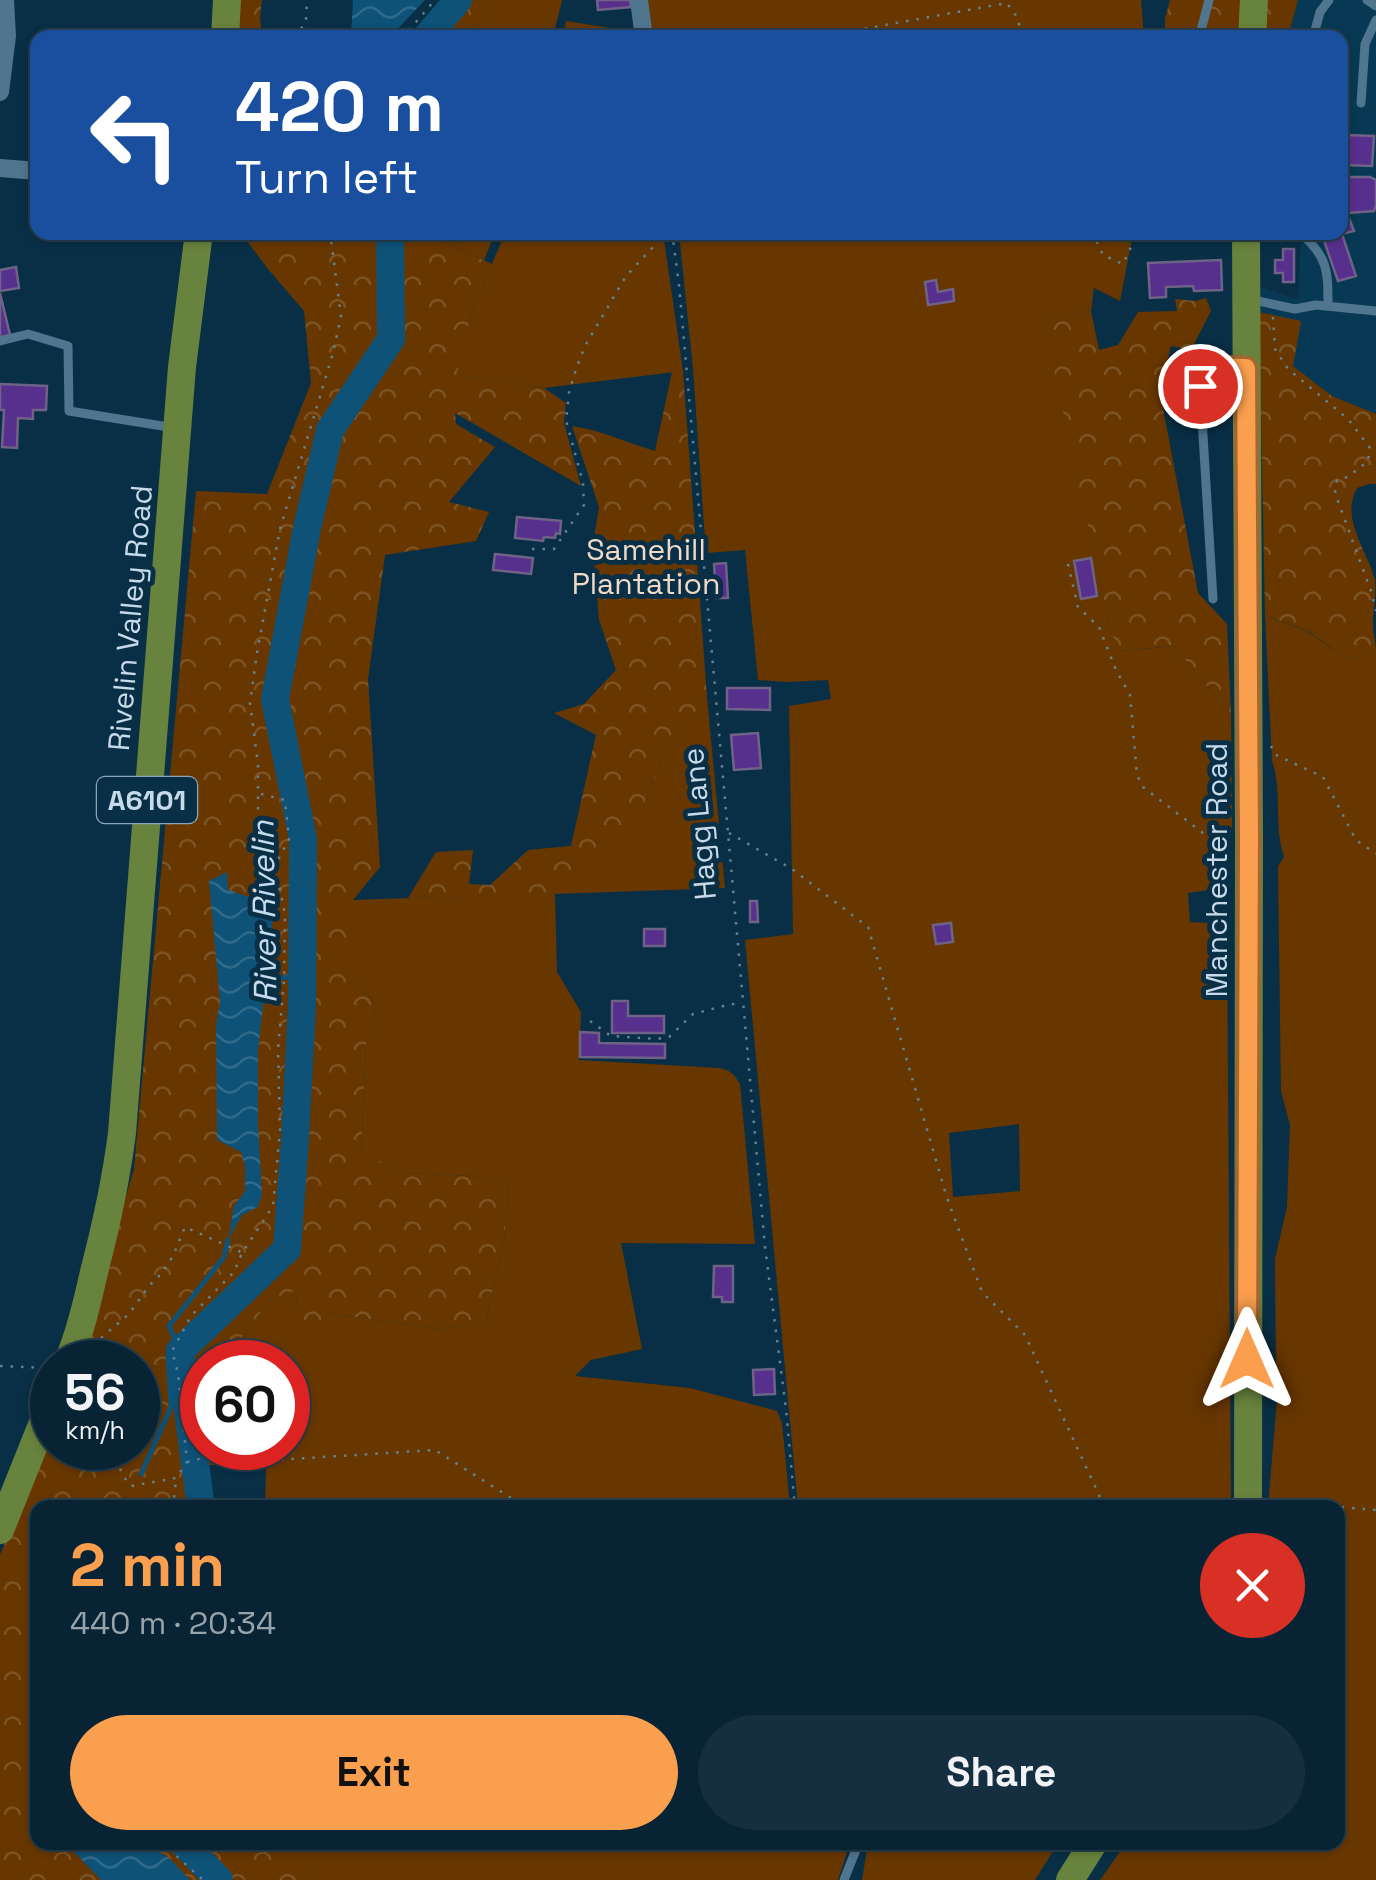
<!DOCTYPE html>
<html lang="en">
<head>
<meta charset="utf-8">
<style>
  :root { --surface:#072334; --page:#152f40; --text:#f1f3f6; --muted:#98a4ac; --line:#28404f; --accent:#fa9f4e }
  body { margin:0; font-family:"Space Grotesk",sans-serif; background:var(--page); color:var(--text); height:100vh; display:flex; flex-direction:column; font-size:38px; white-space:nowrap }
  * { box-sizing:border-box; margin:0 }
  p { font-size:32px; color:var(--muted) }
  .icon { flex:none; width:55px; height:55px; fill:none; stroke:currentColor; stroke-width:2; stroke-linecap:round; stroke-linejoin:round }
  .map { position:relative; flex:1; overflow:hidden }
  .panel { position:absolute; left:30px; top:1500px; width:1315px; height:350px; display:flex; flex-direction:column; background:var(--surface); border-radius:20px; box-shadow:0 2px 8px #0004,0 0 0 2px var(--line) }
  .panel>* { flex:none }
  .hud { position:absolute; left:30px; top:30px; width:1318px; height:210px; border-radius:20px; box-shadow:0 2px 8px #0004,0 0 0 2px var(--line); background:#1a4fa0; color:#fff; overflow:hidden }
  .speed { position:absolute; left:30px; top:1340px; display:flex; gap:20px; font-size:50px; font-weight:700; text-align:center }
  .speed>* { display:grid; place-content:center; width:130px; height:130px; border-radius:50%; background:var(--surface); box-shadow:0 2px 8px #0004,0 0 0 2px var(--line); line-height:1 }
  .speed small { font-size:25px; font-weight:400 }
  .speed .limit { border:15px solid #d22; background:#fff; color:#111 }
  .pin { position:absolute; display:grid; place-items:center; width:85px; height:85px; color:#fff; margin:-42px; border:5px solid #fff; border-radius:50%; box-shadow:0 2px 10px #0007 }
  .me { position:absolute; width:110px; margin:-55px; rotate:0deg; stroke-linejoin:round; filter:drop-shadow(0 0 8px #0008) }
  .turn { display:flex; align-items:center; gap:35px; height:210px; padding:0 40px; font-size:45px }
  .turn .icon { width:130px; height:130px; stroke-width:2.5 }
  .turn b { display:block; font-size:70px; line-height:85px }
  .round { display:grid; place-items:center; flex:none; width:105px; height:105px; border-radius:52px; background:var(--page) }
  .headline { display:flex; align-items:center; justify-content:space-between; height:170px; padding:0 40px }
  h1 { font-size:60px; font-weight:600; line-height:75px; color:var(--accent) }
  .button { display:flex; gap:20px; margin-top:auto; padding:20px 40px }
  .button a { flex:1; height:115px; border-radius:60px; background:var(--accent); color:#111; font-size:40px; font-weight:600; line-height:115px; text-align:center }
  .button a+a { background:var(--page); color:var(--text) }
  .map>svg:first-child { display:block }
  .built { fill:#083954 }
  .green { fill:#683700; fill-rule:evenodd }
  .forest { fill:url(#forest-crowns) }
  .water { fill:url(#water-waves) }
  .lines { fill:none; stroke-linecap:round; stroke-linejoin:round }
  .stream { stroke:#0e5278; stroke-width:5 }
  .river { stroke:#0e5278; stroke-width:28 }
  .building { fill:#572f8c; stroke:#6e6287; stroke-width:2.5 }
  .path { stroke:#648194; stroke-width:2.5; stroke-dasharray:2.5 8; stroke-linecap:butt }
  .lane { stroke:#50758f; stroke-width:9 }
  .street { stroke:#50758f; stroke-width:18 }
  .primary { stroke:#68833d; stroke-width:28 }
  .route-casing { stroke:#a26733; stroke-width:25 }
  .route { stroke:#fa9f4e; stroke-width:18 }
  .labels { text-anchor:middle; dominant-baseline:central; stroke-width:10; stroke-linejoin:round; paint-order:stroke }
  .shield { fill:#092f46; stroke:#8ea7b8; stroke-width:2.5 }
  .shield-label { font-size:28px; font-weight:bold; fill:#c7dae9 }
  .park-label { font-size:30px; fill:#f0d9c7; stroke:#092f46 }
  .street-label { font-size:30px; fill:#c7dae9; stroke:#092f46 }
  .water-label { font-size:32px; font-style:italic; fill:#c4dcee; stroke:#092f46 }
</style>
</head>
<body>
<div class="map">
<svg width="1376" height="1880" viewBox="0 0 1376 1880">
  <defs>
    <pattern id="forest-crowns" width="20" height="18" patternUnits="userSpaceOnUse" patternTransform="scale(2.5)"><rect width="20" height="18" fill="#683700"/><path d="M2 6a3 3 0 1 1 6 0M12 15a3 3 0 1 1 6 0" fill="none" stroke="#7c5325"/></pattern>
    <pattern id="water-waves" width="16" height="10" patternUnits="userSpaceOnUse" patternTransform="scale(2.5)"><rect width="16" height="10" fill="#0e5278"/><path d="M0 5q4-4 8 0t8 0" fill="none" stroke="#306a8b"/></pattern>
  </defs>
  <rect width="100%" height="100%" fill="#092f46"/>
  <polygon class="built" points="1298,0 1376,0 1376,414 1332,396 1293,366 1259,312 1260,287 1298,299 1301,240 1273,233 1340,232 1340,38 1288,37"/>
  <g class="green">
    <polygon points="494,0 562,0 553,37 463,38 477,29"/>
    <polygon points="646,0 1141,0 1144,37 650,37"/>
    <polygon points="566,21 636,32 637,38 563,38"/>
    <polygon points="428,233 495,233 484,260"/>
    <polygon points="505,233 663,233 683,371 544,388 456,375 471,314"/>
    <path d="M679,233H1133L1120,301L1094,288L1091,311L1044,319L1111,633L1122,651L1173,646L1231,714L1232,829L1218,831L1217,841H1230L1228,887L1188,893L1190,922L1230,924L1227,939L1231,1507H798L745,940L793,934L789,706L831,699L828,680L788,682L758,680L745,550L706,553L693,369ZM1019,1124L1020,1191L953,1197L949,1133Z"/>
    <path d="M1265,615L1307,631L1348,660L1376,652V1880H1100L1126,1843L1338,1842V1508L1268,1507L1277,1399L1280,1390L1276,1379L1275,1259L1287,1207L1290,1125L1281,1091L1278,866L1284,857C1273,823 1283,793 1272,761Z"/>
    <path d="M707,697L725,888L555,894L557,972L581,1012L579,1060L719,1068C730,1070 734,1074 740,1084L755,1244L621,1243L642,1349L591,1360L575,1376L690,1388L777,1411L782,1423L790,1507H265L266,1466L203,1465L199,1394L202,1390V1448H288V1362H223L270,1300L296,1289L297,1309L441,1329L486,1320L504,1241L509,1187L472,1176L402,1173L361,1152L366,1045L377,1006L353,979V900L554,893L643,807L668,745Z"/>
    <polygon points="279,1843 850,1843 838,1880 317,1880 303,1860"/>
    <polygon points="868,1843 1058,1843 1035,1880 862,1880"/>
  </g>
  <g class="forest">
    <polygon points="238,0 262,0 260,17 262,37 237,38"/>
    <polygon points="441,0 494,0 477,29 463,37 413,37"/>
    <polygon points="1170,0 1298,0 1288,37 1165,37 1165,19"/>
    <polygon points="241,233 428,233 492,264 471,314 457,375 544,388 566,403 564,423 581,486 455,413 456,424 495,447 449,502 489,512 476,541 385,555 368,679 380,867 353,900 353,979 377,1006 366,1045 361,1151 402,1173 472,1176 509,1187 504,1241 486,1320 441,1329 326,1313 324,1322 304,1328 297,1309 296,1290 270,1300 223,1362 202,1362 202,1390 199,1394 203,1465 208,1507 38,1508 38,1842 279,1843 303,1860 317,1880 0,1880 0,1555 52,1422 52,1448 138,1448 138,1362 77,1362 134,1169 196,491 267,494 311,383 304,311 268,269"/>
    <polygon points="1206,298 1211,311 1191,350 1171,346 1160,392 1198,593 1227,624 1231,714 1173,646 1121,651 1111,633 1043,319 1091,311 1099,350 1118,345 1138,312 1177,311 1175,299 1196,301"/>
    <path d="M1259,312L1301,321L1293,366L1332,396L1376,414V484H1369L1357,488C1340,519 1367,549 1375,580C1376,593 1374,606 1373,620C1372,630 1376,641 1376,652L1348,660L1308,631L1265,615Z"/>
    <path d="M683,371L707,697L668,745L643,807L605,860L554,894L408,898L436,852L473,850L469,884L490,885L528,850L571,846L596,735L554,713L584,704L616,670L599,620L593,546L599,507L572,426C601,430 627,443 655,451L672,372Z"/>
  </g>
  <g class="water">
    <polygon points="353,0 425,0 390,37 351,37"/>
    <polygon points="227,872 228,890 258,900 273,916 258,1051 258,1123 262,1194 258,1207 242,1215 228,1240 234,1206 245,1191 245,1165 241,1152 217,1140 216,1025 220,1002 209,881"/>
    <polygon points="72,1843 146,1843 170,1859 190,1880 101,1880 75,1853"/>
  </g>
  <g class="lines">
    <g class="stream">
      <polyline points="266,978 302,977"/>
      <polyline points="141,1474 171,1407 168,1354 180,1351 169,1326 224,1257 228,1240"/>
    </g>
    <g class="river">
      <polyline points="426,38 458,0"/>
      <polyline points="201,1508 180,1351 287,1249 295,1140 302,1003 303,839 275,699 307,528 330,430 391,339 390,232"/>
      <polyline points="182,1842 219,1880"/>
    </g>
  </g>
  <g class="building">
    <polygon points="597,0 630,0 631,7 598,10"/>
    <polygon points="1340,106 1347,107 1346,135 1374,136 1372,166 1344,165 1344,177 1370,177 1376,180 1376,205 1374,211 1347,213 1354,231 1342,234 1356,276 1338,281 1321,232 1340,232"/>
    <polygon points="1283,249 1294,249 1294,282 1283,282 1283,273 1275,273 1275,260 1283,260"/>
    <polygon points="1221,260 1222,290 1194,291 1193,286 1166,287 1166,297 1150,298 1148,263"/>
    <polygon points="16,267 19,288 0,291 0,270"/>
    <polygon points="936,280 938,292 953,289 954,301 928,305 925,282"/>
    <polygon points="0,293 10,335 0,337"/>
    <polygon points="0,384 47,386 46,410 33,410 33,419 18,418 17,448 2,447 4,410 0,410"/>
    <polygon points="517,517 561,521 560,534 556,533 555,538 544,537 543,541 515,538"/>
    <polygon points="495,554 533,558 531,574 493,570"/>
    <polygon points="1091,558 1097,596 1081,599 1074,561"/>
    <polygon points="726,563 728,598 716,598 714,564"/>
    <polygon points="727,688 770,688 770,710 727,709"/>
    <polygon points="758,733 761,768 734,770 731,735"/>
    <polygon points="750,901 757,901 758,922 750,922"/>
    <polygon points="951,923 953,942 936,944 933,925"/>
    <rect x="644" y="929" width="21" height="17"/>
    <polygon points="612,1001 628,1001 628,1016 664,1016 664,1033 612,1033"/>
    <polygon points="580,1032 599,1033 599,1043 665,1044 665,1058 580,1057"/>
    <polygon points="714,1266 733,1266 733,1302 722,1302 722,1297 713,1297"/>
    <polygon points="774,1369 775,1394 754,1395 753,1370"/>
  </g>
  <g class="lines">
    <g class="path">
      <polyline points="304,29 320,31 324,38"/>
      <polyline points="296,38 306,20 307,0"/>
      <polyline points="402,38 435,0"/>
      <polyline points="813,38 1007,3 1017,17 1023,38"/>
      <polyline points="672,232 679,285 765,1247 786,1409 795,1508"/>
      <polyline points="1092,232 1103,255 1123,264 1138,232"/>
      <polyline points="1202,232 1210,241 1218,232"/>
      <polyline points="1273,317 1275,349 1288,369 1348,419 1370,448 1368,461 1348,477 1337,480 1335,493 1371,591 1376,611"/>
      <polyline points="532,549 554,549 584,505 583,483 566,420 569,393 576,369 585,346 626,276 667,232"/>
      <polyline points="1068,564 1078,607 1099,627 1116,670 1130,695 1137,775 1143,787 1203,833 1227,837"/>
      <polyline points="1271,746 1274,754 1323,777 1356,840 1376,854"/>
      <polyline points="261,794 285,800 289,839 276,864"/>
      <polyline points="729,833 792,869 868,927 947,1198 982,1292 1025,1335 1105,1508"/>
      <polyline points="590,1021 611,1036 657,1039 669,1037 693,1014 731,1004 741,1005"/>
      <polyline points="101,1338 129,1314 149,1286 162,1273 173,1256 185,1227 241,1252"/>
      <polyline points="0,1366 48,1368"/>
      <path d="M118,1448C117,1463 120,1474 131,1486L176,1478L187,1462L178,1373L172,1351L191,1316L234,1272L242,1253L273,1206L280,1130L278,1049L284,981L285,914L275,866L258,814V764L250,703L257,653L280,529L333,353L341,316L330,232"/>
      <polyline points="187,1462 203,1458 275,1460 435,1450 527,1508"/>
      <polyline points="173,1508 176,1479"/>
      <polyline points="1321,1508 1328,1506 1376,1510"/>
      <polyline points="161,1842 203,1880"/>
    </g>
    <g class="lane">
      <polyline points="1367,0 1376,6"/>
      <polyline points="1199,38 1209,0"/>
      <polyline points="1313,38 1320,12 1329,0"/>
      <polyline points="1361,103 1365,44 1376,20"/>
      <path d="M1299,232C1328,256 1328,271 1328,306"/>
      <polyline points="1249,299 1295,309 1316,305 1376,311"/>
      <polyline points="0,341 28,334 68,346 69,411 175,428"/>
      <path d="M1213,599L1200,386C1211,364 1223,369 1245,368"/>
      <polyline points="844,1880 859,1842"/>
    </g>
    <g class="street">
      <polyline points="639,0 644,38"/>
      <polyline points="0,92 7,36 5,0"/>
      <polyline points="0,168 38,171"/>
    </g>
    <g class="primary">
      <polyline points="225,38 227,0"/>
      <polyline points="1252,38 1254,0"/>
      <polyline points="1246,232 1249,837 1248,1508"/>
      <path d="M68,1362C80,1333 87,1303 94,1272C106,1226 116,1180 122,1133L182,367L199,232"/>
      <polyline points="0,1530 52,1400"/>
      <polyline points="1070,1880 1094,1842"/>
    </g>
  </g>
  <g class="lines">
    <defs>
      <path id="route" d="M1200,386C1211,364 1223,368 1246,368L1249,837L1247,1359"/>
    </defs>
    <use href="#route" class="route-casing"/>
    <use href="#route" class="route"/>
  </g>
  <g class="labels">
    <rect class="shield" x="97" y="777" width="100" height="46" rx="8"/>
    <g class="shield-label">
      <text x="147" y="800">A6101</text>
    </g>
    <g class="park-label">
      <text x="646" y="549">Samehill<tspan x="646" dy="34">Plantation</tspan></text>
    </g>
    <g class="street-label">
      <text transform="translate(130 618) rotate(-85)">Rivelin Valley Road</text>
      <text transform="translate(699 824) rotate(-95)">Hagg Lane</text>
      <text transform="translate(1216 870) rotate(-90)">Manchester Road</text>
    </g>
    <g class="water-label">
      <text transform="translate(264 912) rotate(-91)">River Rivelin</text>
    </g>
  </g>
</svg>
<div class="speed"><div>56<small>km/h</small></div><div class="limit">60</div></div>
<div class="pin" style="left:1200px;top:386px;background:#d93025"><svg class="icon" aria-label="arrive" viewBox="0 0 24 24"><path d="M6 21V4h12l-3 4 3 4H6"/></svg></div>
<svg class="me" style="left:1247px;top:1359px" viewBox="-20 -20 40 40"><path d="M0-17L14 15 0 8-14 15z" fill="#fa9f4e" stroke="#fff" stroke-width="4"/></svg>
<div class="hud">
<div class="turn"><svg class="icon" aria-label="left" viewBox="0 0 24 24"><path d="M17 20v-9H6M10 6l-5 5 5 5"/></svg><div><b>420 m</b>Turn left</div></div>
</div>
<section class="panel">
<div class="headline"><div><h1>2 min</h1><p>440 m · 20:34</p></div><a class="round" style="background:#d93025;color:#fff"><svg class="icon" aria-label="close" viewBox="0 0 24 24"><path d="M6 6l12 12M18 6L6 18"/></svg></a></div>
<div class="button"><a>Exit</a><a>Share</a></div>
</section>
</div>
</body>
</html>
